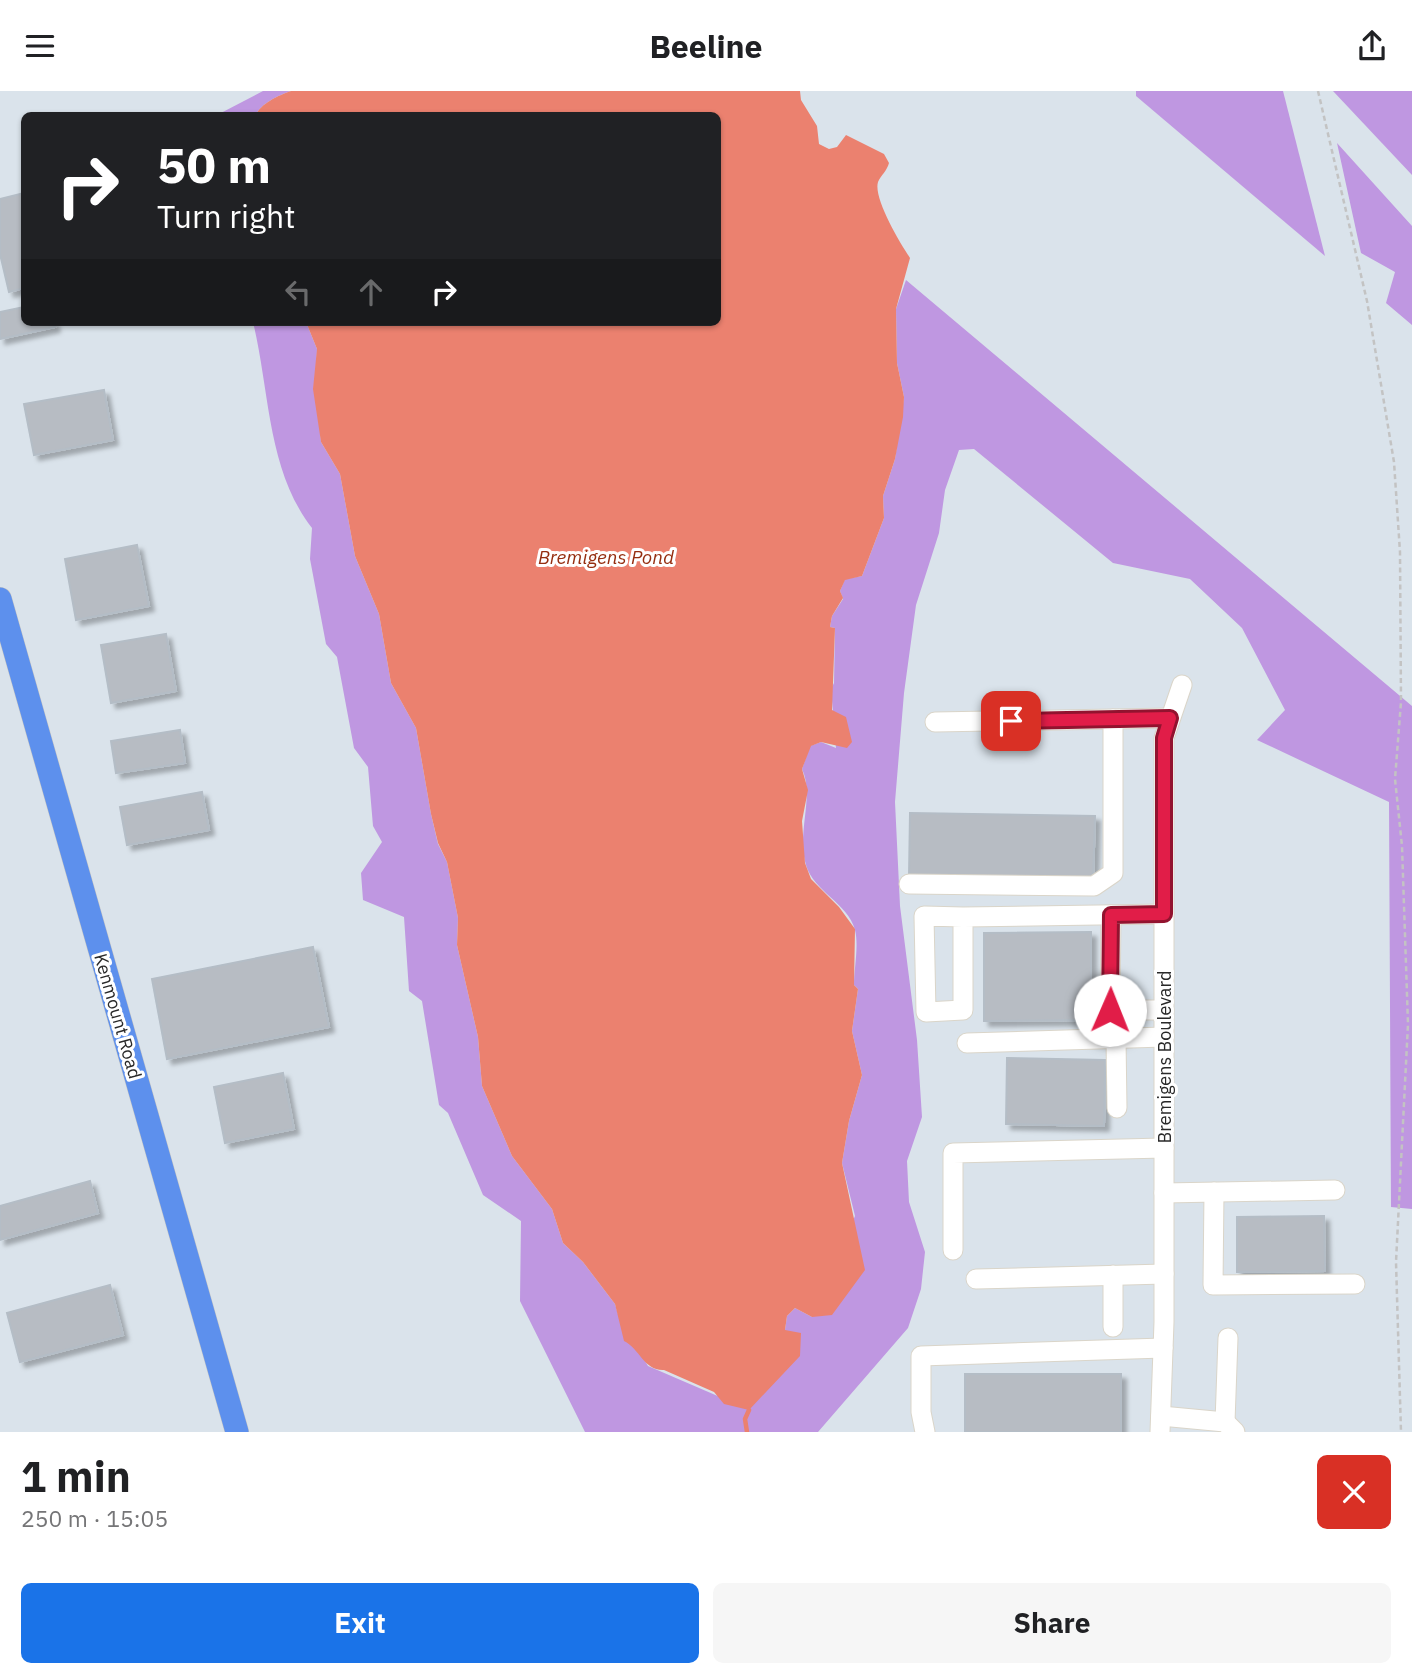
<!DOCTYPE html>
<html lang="en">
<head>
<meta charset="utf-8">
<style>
  :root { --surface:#fff; --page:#f6f6f6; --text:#202124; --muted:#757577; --accent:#1a73e8 }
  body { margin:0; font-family:"IBM Plex Sans",sans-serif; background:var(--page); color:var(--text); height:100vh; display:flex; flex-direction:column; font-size:26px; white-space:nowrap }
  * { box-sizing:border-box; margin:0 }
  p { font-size:23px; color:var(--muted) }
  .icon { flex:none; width:38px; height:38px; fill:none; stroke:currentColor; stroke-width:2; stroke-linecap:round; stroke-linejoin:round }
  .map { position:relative; height:1341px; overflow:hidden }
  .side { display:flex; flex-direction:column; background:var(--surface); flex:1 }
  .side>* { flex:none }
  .guide { position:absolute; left:21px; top:21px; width:700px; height:214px; border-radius:10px; box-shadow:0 2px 5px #0004; background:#202124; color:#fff; overflow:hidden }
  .pin { position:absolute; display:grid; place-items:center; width:60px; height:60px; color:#fff; margin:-30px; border-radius:14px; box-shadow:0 4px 10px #0006 }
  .me { position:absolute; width:77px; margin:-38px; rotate:1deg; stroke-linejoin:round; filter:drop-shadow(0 0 5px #0008) }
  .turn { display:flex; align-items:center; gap:24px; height:147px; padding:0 21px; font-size:32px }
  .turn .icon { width:91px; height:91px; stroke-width:2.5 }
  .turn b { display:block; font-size:49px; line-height:60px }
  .lanes { display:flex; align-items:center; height:66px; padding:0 21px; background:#0003; justify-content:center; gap:35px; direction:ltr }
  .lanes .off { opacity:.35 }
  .round { display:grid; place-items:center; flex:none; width:74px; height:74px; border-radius:10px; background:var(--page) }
  .head { display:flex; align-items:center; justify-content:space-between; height:119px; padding:0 21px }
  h1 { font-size:42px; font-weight:700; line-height:52px }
  .cta { display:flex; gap:14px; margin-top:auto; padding:14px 21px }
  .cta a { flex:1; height:80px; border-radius:10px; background:var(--accent); color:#fff; font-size:28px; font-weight:700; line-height:80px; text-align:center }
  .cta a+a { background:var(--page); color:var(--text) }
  header { display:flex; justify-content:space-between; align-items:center; height:91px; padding:0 21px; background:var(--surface); font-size:32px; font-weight:700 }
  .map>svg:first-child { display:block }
  .green { fill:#bf97e1 }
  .water { fill:#eb816f }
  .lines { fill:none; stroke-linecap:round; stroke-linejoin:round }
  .stream { stroke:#eb816f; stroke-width:4.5 }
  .building { fill:#b7bcc3; stroke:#b4bdc6; stroke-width:2; filter:url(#shadow) }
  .minor-casing { stroke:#dad5c9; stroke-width:21 }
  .major-casing { stroke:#c3c3c3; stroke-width:24 }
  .path { stroke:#c3c3c3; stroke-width:2.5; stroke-dasharray:5 3.5; stroke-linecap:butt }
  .minor { stroke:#fff; stroke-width:19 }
  .major { stroke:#5d90ed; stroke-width:23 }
  .route-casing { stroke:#92132f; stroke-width:18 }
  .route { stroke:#e11d48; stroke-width:12 }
  .labels { text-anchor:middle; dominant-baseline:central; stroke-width:6; stroke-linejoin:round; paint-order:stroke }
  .street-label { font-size:18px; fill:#292929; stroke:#fff }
  .water-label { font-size:19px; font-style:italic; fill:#952e10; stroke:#fff }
</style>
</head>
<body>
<header><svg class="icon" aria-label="menu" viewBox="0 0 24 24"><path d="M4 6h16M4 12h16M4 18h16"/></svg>Beeline<svg class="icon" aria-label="share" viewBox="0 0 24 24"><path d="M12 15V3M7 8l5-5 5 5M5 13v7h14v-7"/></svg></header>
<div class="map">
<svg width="1412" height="1341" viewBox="0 0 1412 1341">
  <defs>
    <filter id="shadow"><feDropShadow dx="5" dy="5" stdDeviation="2" flood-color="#0004"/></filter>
  </defs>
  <rect width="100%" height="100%" fill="#dae3eb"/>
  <g class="green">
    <path d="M263,0H291C279,4 260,13 256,24H217Z"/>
    <polygon points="1136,0 1283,0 1325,165 1136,5"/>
    <polygon points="1333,0 1412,0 1412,84"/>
    <polygon points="1337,52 1412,135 1412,234 1386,212 1395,181 1361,162"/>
    <path d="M906,189L1412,615V1118L1391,1116L1389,711L1257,649L1285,619L1242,537L1190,488L1113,472L974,358L959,359L945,399L939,442L916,514L904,602L895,711L900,815L917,949L922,1026L907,1070L909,1111L925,1161L921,1198L908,1237L818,1341H585L520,1210L521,1130L483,1104L448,1022L439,1014L422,910L409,900L404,826L363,809L361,782L382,751L373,735L368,676L354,657L337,566L326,553L310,468L312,437C267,379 270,301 253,231H306L317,258L316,292L321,351L340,383L355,465L379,523L391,592L416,637L431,723L438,753L447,771L458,827L457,854L478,946L482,995L512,1065L552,1118L563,1152L583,1171L615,1213L620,1230L648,1275L720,1306L785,1239L787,1225L795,1217L812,1226L855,1125L842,1072L849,1030L862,984L852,940L858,898L854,894C854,877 859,855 855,839C848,812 814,801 806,774C796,743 815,705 802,678L810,655L821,651L836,657L831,598L834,592L835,537L830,536L832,525L843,508L840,500L845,488L862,485L884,427L883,405L895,368L904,306L897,272L896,218Z"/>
  </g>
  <path class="water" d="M291,0H800L801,9L817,35L819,53L829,58L837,56L846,44L884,63L889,72C887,80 881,84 878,91C873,107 900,152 910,167L896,218L897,272L904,306L903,326L895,368L883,405L884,427L862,485L845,489L840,500L843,507L832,525L830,536L835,537L832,619L846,626L852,651L847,657L821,651L811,655L802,678L808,699L802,730L805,772L811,788L839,816L855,838L854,894L858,898L852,940L862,984L849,1030L842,1072L865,1179L832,1224L812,1226L795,1217L787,1225L785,1239L801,1242L800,1265L749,1319L724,1313L714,1301L664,1279C644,1280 640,1258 624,1250L615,1213L583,1171L563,1152L552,1118L512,1065L482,995L478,946L457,854L458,827L447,771L438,752L431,723L416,637L391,592L379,523L355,465L340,383L321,351L313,298L317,258L306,231H718V24H256C260,13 279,4 291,0Z"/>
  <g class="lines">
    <polyline class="stream" points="747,1341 745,1328 749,1319"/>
  </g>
  <g class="building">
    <polygon points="24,102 24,197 9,201 0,163 0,108"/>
    <polygon points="24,216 24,231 54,231 55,236 0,248 0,221"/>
    <polygon points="104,299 113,349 34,364 24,313"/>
    <polygon points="137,454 149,515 76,529 65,468"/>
    <polygon points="166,543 176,600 111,612 101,554"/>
    <polygon points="180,639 185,672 116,682 111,650"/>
    <polygon points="202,701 209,739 127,754 120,716"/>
    <polygon points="910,722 1095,725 1093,790 909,786"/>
    <polygon points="1091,841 1091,929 984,930 984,842"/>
    <polygon points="313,856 329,936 167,968 152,888"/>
    <polygon points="1007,967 1105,969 1104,1035 1006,1033"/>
    <polygon points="283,982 294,1038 225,1052 214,996"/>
    <polygon points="90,1090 98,1122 0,1149 0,1115"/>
    <polygon points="1324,1125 1325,1180 1237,1181 1237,1126"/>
    <polygon points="110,1194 123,1244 20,1271 7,1222"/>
    <rect x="965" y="1283" width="156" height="58"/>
  </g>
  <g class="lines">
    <defs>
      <g id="minor">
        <polyline points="935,631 1113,628"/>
        <polyline points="909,793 1094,795 1113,782 1113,628 1170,627"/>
        <polyline points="1111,824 1110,919 1164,919"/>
        <polyline points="963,826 924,825 926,921 963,919 963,826 1164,823"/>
        <polyline points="1116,948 1117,1017"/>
        <polyline points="967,952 1164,946"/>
        <polyline points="1214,1101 1213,1194 1355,1193"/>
        <polyline points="1164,1102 1335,1099"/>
        <polyline points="953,1159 953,1062 1164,1057"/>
        <polyline points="976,1188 1164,1183"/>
        <polyline points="1113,1236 1113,1184"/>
        <polyline points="1161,1325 1225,1331 1235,1341"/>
        <polyline points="1225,1331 1228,1247"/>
        <polyline points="925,1341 921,1321 921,1265 1163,1257"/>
        <polyline points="1160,1341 1164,1231 1164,647 1182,594"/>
      </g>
      <polyline id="major" points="0,508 237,1341"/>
    </defs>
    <use href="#minor" class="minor-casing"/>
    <use href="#major" class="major-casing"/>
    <polyline class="path" points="1318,0 1367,210 1394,371 1400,461 1401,611 1395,688 1402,755 1408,933 1396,1171 1401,1341"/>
    <use href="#minor" class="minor"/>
    <use href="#major" class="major"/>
  </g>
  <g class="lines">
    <defs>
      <polyline id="route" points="1011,630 1170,627 1164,647 1164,823 1111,824 1110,919"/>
    </defs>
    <use href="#route" class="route-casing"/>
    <use href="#route" class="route"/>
  </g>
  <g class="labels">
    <g class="street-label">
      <text transform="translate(118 925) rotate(74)">Kenmount Road</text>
      <text transform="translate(1164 966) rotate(-90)">Bremigens Boulevard</text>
    </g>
    <g class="water-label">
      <text x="606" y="466">Bremigens Pond</text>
    </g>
  </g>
</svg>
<div class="pin" style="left:1011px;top:630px;background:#d93025"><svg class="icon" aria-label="arrive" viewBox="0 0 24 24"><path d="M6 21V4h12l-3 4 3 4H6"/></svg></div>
<svg class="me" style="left:1110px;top:919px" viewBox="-20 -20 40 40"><circle r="19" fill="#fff"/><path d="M0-13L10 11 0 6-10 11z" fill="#e11d48"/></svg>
<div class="guide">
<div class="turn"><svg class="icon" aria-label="right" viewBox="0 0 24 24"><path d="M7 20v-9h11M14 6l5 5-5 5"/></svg><div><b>50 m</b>Turn right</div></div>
<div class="lanes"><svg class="icon off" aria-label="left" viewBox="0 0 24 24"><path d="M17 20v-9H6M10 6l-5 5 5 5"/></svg><svg class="icon off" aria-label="ahead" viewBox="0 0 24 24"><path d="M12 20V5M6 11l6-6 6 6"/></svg><svg class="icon" aria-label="right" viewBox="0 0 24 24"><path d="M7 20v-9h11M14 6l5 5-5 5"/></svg></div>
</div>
</div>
<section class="side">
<div class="head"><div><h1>1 min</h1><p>250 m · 15:05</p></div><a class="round" style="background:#d93025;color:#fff"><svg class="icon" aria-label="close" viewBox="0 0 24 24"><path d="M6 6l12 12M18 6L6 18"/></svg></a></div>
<div class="cta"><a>Exit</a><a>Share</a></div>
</section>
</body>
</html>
